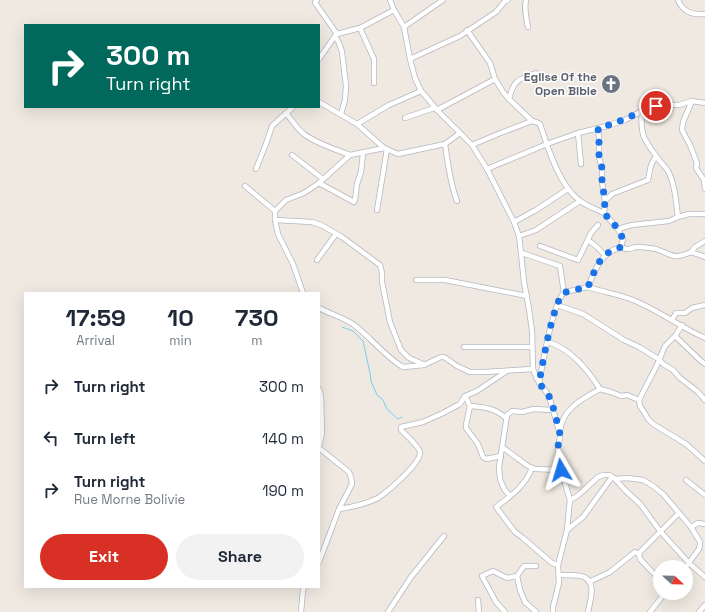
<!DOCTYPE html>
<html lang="en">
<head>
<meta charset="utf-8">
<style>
  :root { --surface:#fff; --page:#f2f2f3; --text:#1f2937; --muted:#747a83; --accent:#d93025 }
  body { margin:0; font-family:"Space Grotesk",sans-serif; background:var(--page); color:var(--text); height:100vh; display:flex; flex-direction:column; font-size:15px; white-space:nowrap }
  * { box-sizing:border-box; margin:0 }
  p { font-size:13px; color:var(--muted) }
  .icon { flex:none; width:22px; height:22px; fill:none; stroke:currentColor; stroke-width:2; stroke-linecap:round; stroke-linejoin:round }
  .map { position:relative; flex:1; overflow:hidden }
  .panel { position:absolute; left:24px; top:292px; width:296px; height:296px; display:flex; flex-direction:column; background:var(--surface); border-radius:0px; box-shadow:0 4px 16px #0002 }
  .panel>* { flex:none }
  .top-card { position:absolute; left:24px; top:24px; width:296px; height:84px; border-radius:0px; box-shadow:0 4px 16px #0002; background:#00695c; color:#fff; overflow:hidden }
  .needle { width:26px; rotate:112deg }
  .controls { position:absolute; left:653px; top:560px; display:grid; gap:8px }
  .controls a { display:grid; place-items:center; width:40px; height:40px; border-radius:50%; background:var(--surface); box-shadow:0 4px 16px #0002; font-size:20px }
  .pin { position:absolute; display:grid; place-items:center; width:34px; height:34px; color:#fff; margin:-17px; border:2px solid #fff; border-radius:50%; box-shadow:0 1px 4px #0007 }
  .me { position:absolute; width:44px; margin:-22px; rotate:353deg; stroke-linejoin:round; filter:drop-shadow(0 0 3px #0008) }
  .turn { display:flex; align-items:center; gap:14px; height:84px; padding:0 16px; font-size:18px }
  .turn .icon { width:52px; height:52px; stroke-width:2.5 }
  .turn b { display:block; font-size:28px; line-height:34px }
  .eta { display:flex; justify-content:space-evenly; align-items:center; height:68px; text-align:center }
  .eta b { font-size:24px; font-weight:600; line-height:28px }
  .primary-button { display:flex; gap:8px; margin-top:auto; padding:8px 16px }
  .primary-button a { flex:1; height:46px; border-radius:24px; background:var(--accent); color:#fff; font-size:16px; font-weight:600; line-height:46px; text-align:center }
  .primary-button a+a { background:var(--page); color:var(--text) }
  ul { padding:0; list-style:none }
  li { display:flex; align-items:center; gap:12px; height:52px; padding:0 16px }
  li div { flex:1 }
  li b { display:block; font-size:15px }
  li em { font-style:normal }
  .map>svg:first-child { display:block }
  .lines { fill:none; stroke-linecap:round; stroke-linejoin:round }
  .stream { stroke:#75cff0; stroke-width:1 }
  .minor-casing { stroke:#b4b7c1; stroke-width:6 }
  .minor { stroke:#fff; stroke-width:4.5 }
  .route { stroke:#1a73e8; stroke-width:7; stroke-dasharray:0 12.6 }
  .labels { text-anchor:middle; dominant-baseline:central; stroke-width:3; stroke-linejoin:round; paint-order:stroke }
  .worship-label { font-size:12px; font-weight:bold; fill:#5b616d; stroke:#fff; text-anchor:end }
</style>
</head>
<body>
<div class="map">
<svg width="705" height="612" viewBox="0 0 705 612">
  <rect width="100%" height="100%" fill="#efe9e1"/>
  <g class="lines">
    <polyline class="stream" points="342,327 353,331 363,341 370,373 371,381 377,395 383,400 387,409 398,419 402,417"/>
    <defs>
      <g id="minor">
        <polyline points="317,0 315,2 316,4 337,34"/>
        <polyline points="390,0 394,10 404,27 410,59 415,78 421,91 428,99 437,110 472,145 487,169 514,222 519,236 520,244 524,282 529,309 532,331 533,369 537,379 549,396 553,410 560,434 560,437 558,447 561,470 570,500 569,509 567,530 558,565 559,583 553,607 553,612"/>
        <path d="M526,0C524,9 526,18 528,27"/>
        <path d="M678,0C683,12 692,15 705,14"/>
        <polyline points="404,27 443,0"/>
        <polyline points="360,28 374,59 374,83"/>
        <path d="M467,30L490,63L495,79L503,92L509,99L532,121L536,122L540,124C548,148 559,185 579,200C586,206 596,209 604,213"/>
        <polyline points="335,36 339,43 342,52 346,86 345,100 341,114"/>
        <polyline points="319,59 335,36 337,34 360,28 394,10"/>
        <polyline points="410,59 460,36 496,12 505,1 508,0"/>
        <path d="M509,99C514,79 518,80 536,73"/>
        <polyline points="692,101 683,122 682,130 690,145 697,163 696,168 704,180 705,189"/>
        <polyline points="319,102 357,124 384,148 398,154 445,144 460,133"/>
        <polyline points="437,110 495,79"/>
        <path d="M286,113C292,120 297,129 304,134C317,144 335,149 350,155"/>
        <polyline points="405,118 434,108"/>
        <polyline points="357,124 389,105 421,91"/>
        <polyline points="598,128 599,138 599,157 602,168 602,182 605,201"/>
        <polyline points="578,133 581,164"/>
        <path d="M445,144C448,164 450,183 457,201"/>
        <polyline points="472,145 498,134 532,121"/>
        <polyline points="292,155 323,179"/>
        <path d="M656,156C659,161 665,166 668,171C675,184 676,202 678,217"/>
        <polyline points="256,169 266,144 272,126 293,107"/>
        <polyline points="487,169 547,144 578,133 607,126 625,120 642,111 656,105 679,105 692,101 705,103"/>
        <polyline points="319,183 354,202 355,200 357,184 361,172 363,153"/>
        <polyline points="245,186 275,211"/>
        <polyline points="377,210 387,149"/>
        <polyline points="275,220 312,222 321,225 342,237 380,265 382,273 382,282 390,322 401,350 409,358 423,364"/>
        <polyline points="514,222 536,210 568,189"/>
        <polyline points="618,229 632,225 669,221 678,217 689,214 705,214"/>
        <polyline points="519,236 536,230 580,201"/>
        <polyline points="588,240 597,247 605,255"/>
        <polyline points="540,246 578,260 591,233 598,225"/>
        <path d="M621,247L623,239L618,229L604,213L605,201L612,194L648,180L651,165L656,156C643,138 640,134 642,111"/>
        <polyline points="691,252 695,247 705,241"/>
        <polyline points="522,253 560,266 564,293"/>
        <polyline points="317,260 336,234"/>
        <polyline points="416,280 445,280 527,296"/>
        <path d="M588,287C603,292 618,294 633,300C658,310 680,327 705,338"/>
        <polyline points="303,293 293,264 278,234 275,220 275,211 286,200 304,193 319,183 350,155 384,148"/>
        <polyline points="557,305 583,314 624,340 639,347 660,360 663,364 673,370 680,378 697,391 705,400"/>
        <path d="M319,308C332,315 347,318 358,328C372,340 386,356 401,366L404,367L424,365L441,357H444L457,366L470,372H484L533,369"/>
        <polyline points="672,320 676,313 685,313 692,308 705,305"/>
        <polyline points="675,336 701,361 705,364"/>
        <path d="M548,342C571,349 587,369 600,389"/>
        <polyline points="464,347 532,347"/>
        <path d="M539,383C542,367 553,301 564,293C567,291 583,288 588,287C594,272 601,252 619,248C622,247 625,249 628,249C631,249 634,247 637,247C643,247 650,248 656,249C673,255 672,260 691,252L705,257"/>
        <polyline points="319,389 321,396 322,433 319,446"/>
        <path d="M465,396L470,406C484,407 495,408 506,418"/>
        <polyline points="639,400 640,406 644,412 648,419 653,424 686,444 705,461"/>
        <polyline points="470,406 466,425 466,428 478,444 483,457 486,459 501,456"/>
        <path d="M560,431C562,409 583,398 600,389L611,392L621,396L627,395L639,400L657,365L665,346L675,336L682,325"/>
        <polyline points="502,447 528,466 535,469 561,470"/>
        <polyline points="319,448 349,472 351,477 352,484 339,509 319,562"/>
        <path d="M532,468C525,486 511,496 496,507L515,532L523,538L552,563L558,565"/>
        <polyline points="615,479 624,489 641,505 660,531 689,563 705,577"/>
        <polyline points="686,480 705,495"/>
        <polyline points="510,496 504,489 500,479 499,467 507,415 512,411 522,412 534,409 553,410"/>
        <polyline points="570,500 577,496 583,491 598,477 604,475 610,475 615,479 627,478 643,480 653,486 663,494 691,527 700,542 700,545 699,549 686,567"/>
        <path d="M339,509C353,507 366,504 378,498C387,492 420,464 420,453C420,447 405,434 401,430V427L423,422L443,413L460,404L465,396L477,391L507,371"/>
        <polyline points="691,527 698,523 705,524"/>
        <polyline points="567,530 583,517 612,477"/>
        <path d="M559,575C566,575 574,575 581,576C598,580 590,601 588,612"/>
        <polyline points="517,576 520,590 525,602 536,612"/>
        <polyline points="660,580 640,559 639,554 641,551 679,513"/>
        <polyline points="589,582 610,572 635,552 639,554"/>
        <polyline points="478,600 479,612"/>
        <polyline points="301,612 303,590 304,587"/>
        <polyline points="388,612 411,577 444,536"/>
        <polyline points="505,612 496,602 482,576 493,571 507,578 517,576 524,566 536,566"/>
        <polyline points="650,612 665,593"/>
        <polyline points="699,612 705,605"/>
      </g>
    </defs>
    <use href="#minor" class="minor-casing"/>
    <use href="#minor" class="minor"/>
  </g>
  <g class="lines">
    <path class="route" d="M561,470L558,446L560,437V434L554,410L549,396L539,383C542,367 553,301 564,293C567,291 583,288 588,287C592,277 598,260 606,254C611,251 616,249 621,247L623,239L618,229L604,213L605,201L602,182V168L599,157V138L598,128C619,123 636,113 656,106"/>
  </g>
  <defs>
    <symbol id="church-disc" viewBox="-11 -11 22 22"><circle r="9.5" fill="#6b7280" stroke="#fff"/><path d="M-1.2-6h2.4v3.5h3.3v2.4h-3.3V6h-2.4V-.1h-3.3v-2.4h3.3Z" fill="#fff"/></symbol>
  </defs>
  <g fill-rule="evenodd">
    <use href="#church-disc" x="600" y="73" width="22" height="22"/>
  </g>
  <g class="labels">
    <g class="worship-label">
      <text x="597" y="77">Eglise Of the<tspan x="597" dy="14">Open Bible</tspan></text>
    </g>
  </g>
</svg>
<div class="controls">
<a><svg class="needle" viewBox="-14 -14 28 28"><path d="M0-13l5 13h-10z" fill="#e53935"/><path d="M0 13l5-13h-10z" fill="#747a83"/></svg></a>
</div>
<div class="pin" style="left:656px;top:106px;background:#d93025"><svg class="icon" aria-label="arrive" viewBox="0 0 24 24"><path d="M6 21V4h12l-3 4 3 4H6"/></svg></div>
<svg class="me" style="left:561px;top:470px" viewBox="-20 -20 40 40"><path d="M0-17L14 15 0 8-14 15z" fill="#1a73e8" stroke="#fff" stroke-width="4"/></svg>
<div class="top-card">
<div class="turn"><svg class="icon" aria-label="right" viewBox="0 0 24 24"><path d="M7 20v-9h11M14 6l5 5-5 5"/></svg><div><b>300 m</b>Turn right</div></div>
</div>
<section class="panel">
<div class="eta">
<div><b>17:59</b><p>Arrival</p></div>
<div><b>10</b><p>min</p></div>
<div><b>730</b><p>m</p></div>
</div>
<ul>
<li><svg class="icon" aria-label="right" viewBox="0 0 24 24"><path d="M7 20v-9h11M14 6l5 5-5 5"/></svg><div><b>Turn right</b></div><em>300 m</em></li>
<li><svg class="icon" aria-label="left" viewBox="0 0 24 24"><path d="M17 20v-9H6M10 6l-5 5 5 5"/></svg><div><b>Turn left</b></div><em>140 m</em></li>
<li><svg class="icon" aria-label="right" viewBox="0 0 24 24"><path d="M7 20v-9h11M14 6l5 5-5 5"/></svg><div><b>Turn right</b><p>Rue Morne Bolivie</p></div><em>190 m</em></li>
</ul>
<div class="primary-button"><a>Exit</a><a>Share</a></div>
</section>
</div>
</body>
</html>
